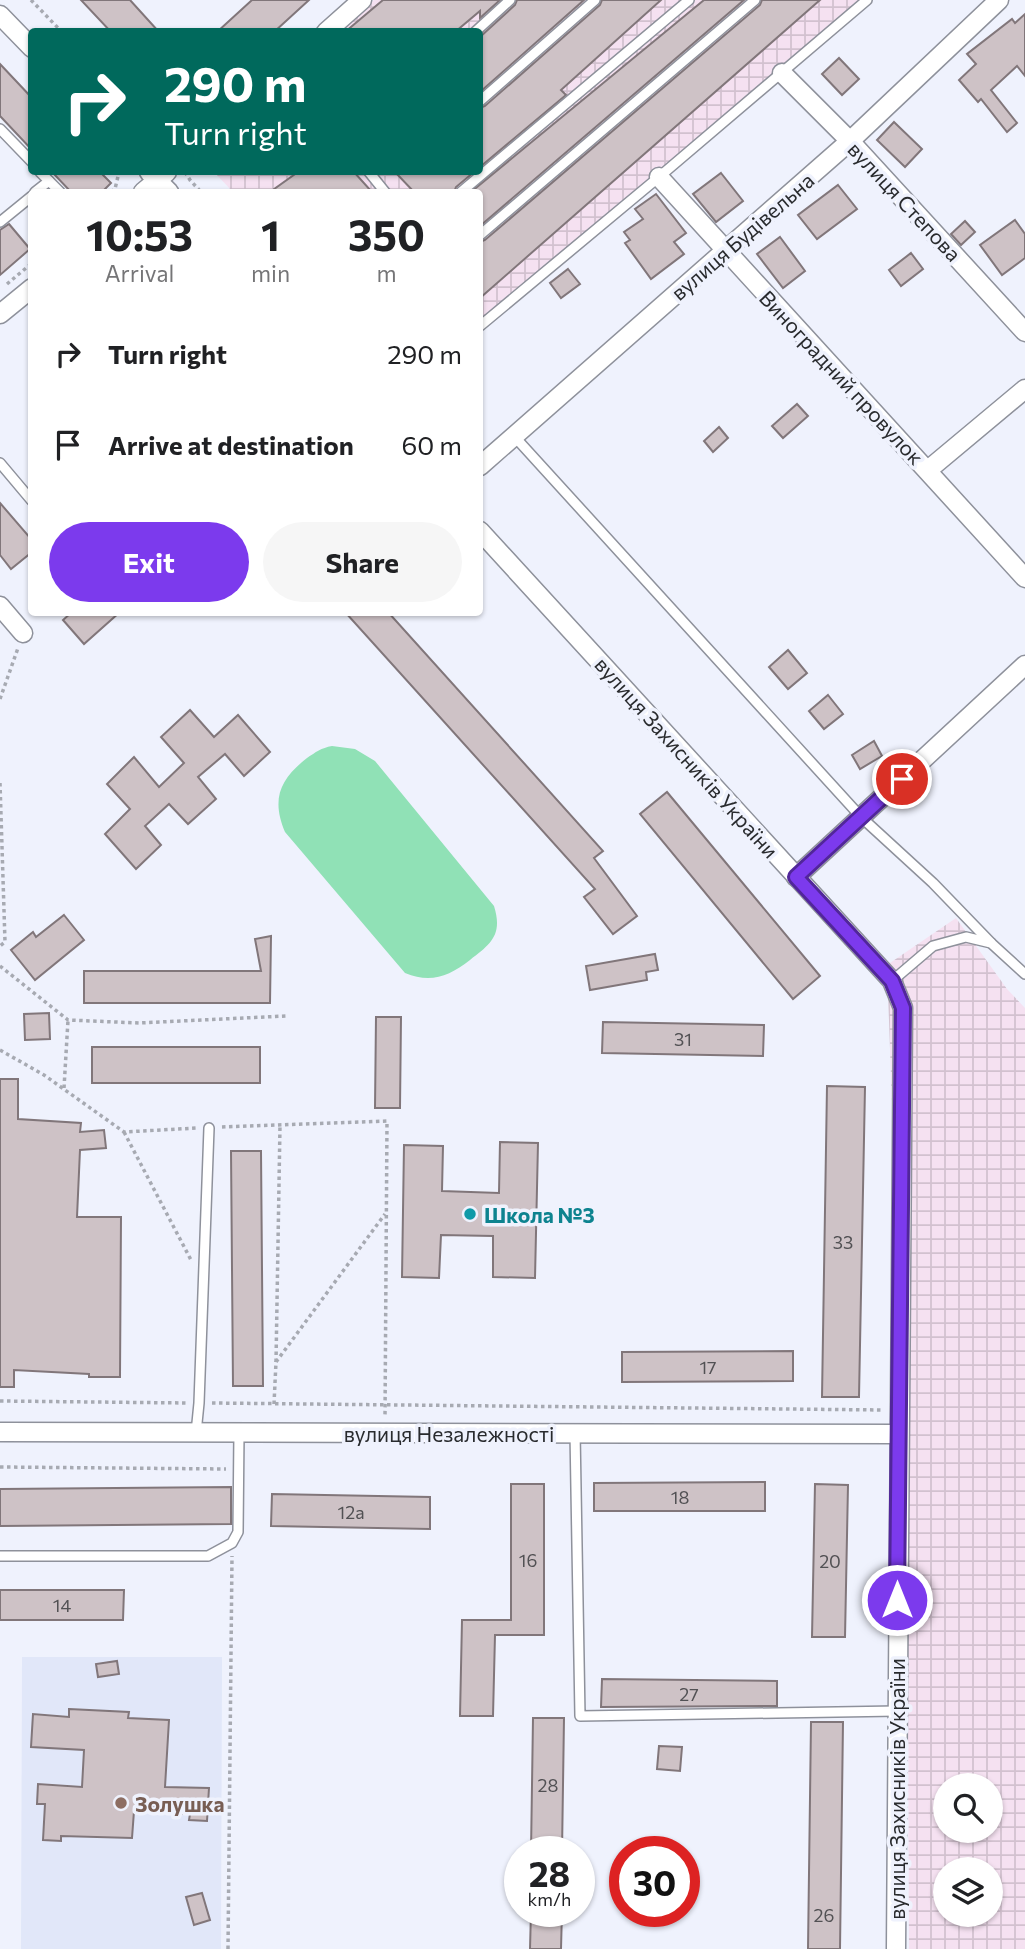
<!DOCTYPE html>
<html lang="en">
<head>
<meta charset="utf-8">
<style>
  :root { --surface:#fff; --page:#f6f6f6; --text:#202124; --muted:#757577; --accent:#7c3aed }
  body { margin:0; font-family:Commissioner,sans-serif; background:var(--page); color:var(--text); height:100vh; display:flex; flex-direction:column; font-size:26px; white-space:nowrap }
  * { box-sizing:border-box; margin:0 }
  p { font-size:23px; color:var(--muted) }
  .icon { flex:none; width:38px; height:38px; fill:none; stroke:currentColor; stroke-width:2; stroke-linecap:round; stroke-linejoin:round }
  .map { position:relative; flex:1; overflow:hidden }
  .side { position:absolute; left:28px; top:189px; width:455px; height:427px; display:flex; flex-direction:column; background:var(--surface); border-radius:7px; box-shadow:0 2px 5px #0004 }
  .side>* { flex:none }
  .hud { position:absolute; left:28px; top:28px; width:455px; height:147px; border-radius:7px; box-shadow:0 2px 5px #0004; background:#00695c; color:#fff; overflow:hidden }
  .controls { position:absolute; left:933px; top:1773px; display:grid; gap:14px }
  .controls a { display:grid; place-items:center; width:70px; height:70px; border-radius:50%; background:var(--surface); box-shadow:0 2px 5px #0004; font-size:35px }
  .speed { position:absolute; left:504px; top:1836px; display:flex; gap:14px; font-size:35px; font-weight:700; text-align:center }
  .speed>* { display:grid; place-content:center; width:91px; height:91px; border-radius:50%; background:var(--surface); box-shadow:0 2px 5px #0004; line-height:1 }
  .speed small { font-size:18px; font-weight:400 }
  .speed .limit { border:10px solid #d22; background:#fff; color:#111 }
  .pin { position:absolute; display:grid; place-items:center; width:60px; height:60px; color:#fff; margin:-30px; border:4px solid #fff; border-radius:50%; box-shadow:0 2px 7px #0007 }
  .me { position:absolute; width:77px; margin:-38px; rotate:0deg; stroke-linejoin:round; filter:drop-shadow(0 0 5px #0008) }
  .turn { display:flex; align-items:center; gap:24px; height:147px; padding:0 21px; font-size:32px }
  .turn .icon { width:91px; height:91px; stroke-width:2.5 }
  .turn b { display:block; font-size:49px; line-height:60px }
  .eta { display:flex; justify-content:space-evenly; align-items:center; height:119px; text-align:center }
  .eta b { font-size:42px; font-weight:700; line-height:49px }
  .button { display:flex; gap:14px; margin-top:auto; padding:14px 21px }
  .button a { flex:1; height:80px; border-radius:42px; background:var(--accent); color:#fff; font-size:28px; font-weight:700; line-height:80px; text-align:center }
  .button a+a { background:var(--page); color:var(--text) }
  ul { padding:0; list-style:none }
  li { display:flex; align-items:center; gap:21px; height:91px; padding:0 21px }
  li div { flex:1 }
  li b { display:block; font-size:26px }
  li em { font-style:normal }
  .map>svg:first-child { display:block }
  .industrial { fill:url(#industrial-grid); fill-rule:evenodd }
  .built { fill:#e1e7f9 }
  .pitch { fill:#90e1b6 }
  .building { fill:#cec2c6; stroke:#81767a; stroke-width:2 }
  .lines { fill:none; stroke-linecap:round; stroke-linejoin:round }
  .lane-casing { stroke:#8e919b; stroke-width:12 }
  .street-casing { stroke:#8e919b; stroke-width:21 }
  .path { stroke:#a7aab2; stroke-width:3.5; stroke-dasharray:3.5 3.5; stroke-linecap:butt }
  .lane { stroke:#fff; stroke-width:9 }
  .street { stroke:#fff; stroke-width:18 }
  .route-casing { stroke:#51269a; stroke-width:18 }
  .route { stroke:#7c3aed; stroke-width:12 }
  .culture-dot { fill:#0f9aa8; stroke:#eff2fd; stroke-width:2.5 }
  .education-dot { fill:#8d6e63; stroke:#eff2fd; stroke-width:2.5 }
  .labels { text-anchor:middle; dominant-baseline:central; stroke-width:7; stroke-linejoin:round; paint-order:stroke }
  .number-label { font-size:18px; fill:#525154 }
  .street-label { font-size:21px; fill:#292b2e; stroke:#eff2fd }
  .culture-label { font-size:21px; font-weight:bold; fill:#0d838f; stroke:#eff2fd; text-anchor:start }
  .education-label { font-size:21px; font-weight:bold; fill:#785e54; stroke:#eff2fd; text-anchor:start }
</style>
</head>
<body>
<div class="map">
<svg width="1025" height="1949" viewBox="0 0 1025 1949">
  <defs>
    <pattern id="industrial-grid" width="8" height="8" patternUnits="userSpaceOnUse" patternTransform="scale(1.75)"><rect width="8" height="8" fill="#f5e1f1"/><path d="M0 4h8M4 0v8" fill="none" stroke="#d2c1cf"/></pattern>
  </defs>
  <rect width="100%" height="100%" fill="#eff2fd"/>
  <g class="industrial">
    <polygon points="374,0 860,0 480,328 480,192 233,192 214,172 480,172 480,32 338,31"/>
    <path d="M956,918L1007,989L1025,1008V1949H909L906,1496L887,965ZM945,1785H990V1830H945ZM945,1869H990V1914H945Z"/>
  </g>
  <polygon class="built" points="22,1657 222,1657 221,1949 21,1949"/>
  <path class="pitch" d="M332,746L355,749L375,761L494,906C503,935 491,944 470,960C449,976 431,984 405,973L285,832C271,799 280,779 307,758C316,752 321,748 332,746Z"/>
  <g class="building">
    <polygon points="81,0 130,0 159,32 111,32"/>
    <polygon points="252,0 309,0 274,32 217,32"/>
    <polygon points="383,0 500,0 480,18 480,11 455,32 345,32"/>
    <polygon points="517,0 584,0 480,92 480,37 515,5"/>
    <polygon points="602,0 661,0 561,90 566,95 480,167 480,108 485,106 600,5"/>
    <polygon points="704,0 744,0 480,226 480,192 471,192"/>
    <polygon points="762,0 820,0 480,298 480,242 485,240 760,5"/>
    <polygon points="1025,14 1025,76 1017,66 991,90 1017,123 1007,132 981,99 978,102 959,80 976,64 967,54 1012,19 1015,23"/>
    <polygon points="839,58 859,79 842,95 822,74"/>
    <polygon points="0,64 32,98 32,150 0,116"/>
    <polygon points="894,122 922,149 905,167 877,140"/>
    <polygon points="52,172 100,172 111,183 102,192 71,192"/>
    <polygon points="298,172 354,172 372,192 270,192"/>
    <polygon points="395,172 474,172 456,187 454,192 414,192"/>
    <polygon points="721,173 743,201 716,222 693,194"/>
    <polygon points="838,185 857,209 817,239 798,215"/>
    <polygon points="656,194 686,233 674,242 684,254 651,279 625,243 630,240 624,232 643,219 635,209"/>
    <polygon points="1015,220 1025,234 1025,258 1002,275 980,245"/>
    <polygon points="965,221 975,232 961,245 951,234"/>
    <polygon points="9,224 30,249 0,275 0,230"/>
    <polygon points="780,237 805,271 783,288 757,254"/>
    <polygon points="911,253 923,269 901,286 889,270"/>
    <polygon points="568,269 580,284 561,298 550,283"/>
    <polygon points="797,404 808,416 783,438 772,426"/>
    <polygon points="719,427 728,438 713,452 704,441"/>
    <polygon points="0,503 32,540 32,552 11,569 0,555"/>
    <polygon points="72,612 120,612 84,644 63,620"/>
    <polygon points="345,612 388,612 603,851 594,858 637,916 613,934 584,897 595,889"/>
    <polygon points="788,650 807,673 788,689 769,667"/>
    <polygon points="828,695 843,714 824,729 809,711"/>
    <polygon points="190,710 214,737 238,715 270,752 244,776 225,754 198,777 216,799 188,824 169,804 145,826 161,845 136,869 105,834 130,809 107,784 134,757 159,787 184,763 161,737"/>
    <polygon points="874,741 882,756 860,769 852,755"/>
    <polygon points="667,792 820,976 793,999 640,814"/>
    <polygon points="64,915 84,940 35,980 11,950 33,932 36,937"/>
    <polygon points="271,936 270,1003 84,1003 84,971 261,971 255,939"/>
    <polygon points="655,954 658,970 646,972 647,980 590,990 586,966"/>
    <polygon points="49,1013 50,1039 25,1040 24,1014"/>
    <polygon points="376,1017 401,1017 400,1108 375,1108"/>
    <polygon points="603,1022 764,1025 763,1056 602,1053"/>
    <rect x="92" y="1047" width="168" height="36"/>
    <polygon points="0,1079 18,1079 18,1119 81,1123 80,1132 104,1130 106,1148 80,1150 77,1217 121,1217 120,1377 89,1377 89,1374 14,1370 14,1387 0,1387"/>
    <polygon points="827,1086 865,1087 859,1397 822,1397"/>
    <polygon points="500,1142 538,1143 535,1278 493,1277 493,1236 441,1235 439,1278 402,1277 404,1145 443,1146 442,1191 499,1193"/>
    <polygon points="231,1151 261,1151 263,1386 233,1386"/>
    <polygon points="793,1351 793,1381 622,1382 622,1352"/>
    <polygon points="765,1482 765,1511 594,1511 594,1483"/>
    <polygon points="511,1484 544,1484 544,1635 495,1635 493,1716 460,1716 462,1620 511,1620"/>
    <polygon points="815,1484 848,1485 845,1637 812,1637"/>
    <polygon points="231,1487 231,1524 0,1526 0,1489"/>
    <polygon points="272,1494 430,1497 430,1529 271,1526"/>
    <polygon points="0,1590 124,1590 123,1620 0,1620"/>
    <polygon points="117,1661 119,1674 98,1677 96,1664"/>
    <polygon points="602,1679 777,1681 777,1706 601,1707"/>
    <polygon points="69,1709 129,1712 128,1718 169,1720 165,1787 209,1788 207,1821 189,1820 190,1814 134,1811 132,1838 61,1836 61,1841 43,1840 45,1804 37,1804 38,1784 82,1787 84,1750 31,1747 33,1714 69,1717"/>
    <polygon points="533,1718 564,1718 562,1852 531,1852"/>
    <polygon points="811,1722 843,1722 840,1949 808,1949"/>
    <polygon points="659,1746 682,1747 680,1771 657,1769"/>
    <polygon points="202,1893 210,1920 194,1925 186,1897"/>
    <polygon points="531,1911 562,1911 561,1949 530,1949"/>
  </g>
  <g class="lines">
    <defs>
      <g id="lane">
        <polyline points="475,32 510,0"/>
        <polyline points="480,101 595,0"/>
        <polyline points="0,129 32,162"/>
        <polyline points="40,172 60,192"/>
        <polyline points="369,172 385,192"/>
        <polyline points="35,192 49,181"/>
        <polyline points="461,192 689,0"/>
        <polyline points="0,222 32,196"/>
        <polyline points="480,235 755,0"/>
        <polyline points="480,326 659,177 867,0"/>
        <polyline points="514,436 861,817 933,883 991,943"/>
        <polyline points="0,463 32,501"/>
        <polyline points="892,981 933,946 966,937 991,943 1025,974"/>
        <polyline points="575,1432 580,1716 897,1711"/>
        <polyline points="196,1433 199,1403 209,1128"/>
        <polyline points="0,1556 208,1556 232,1543 238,1532 239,1433"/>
      </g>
      <g id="street">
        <polyline points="0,15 32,48"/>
        <polyline points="326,32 362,0"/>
        <polyline points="782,73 850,141 1025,332"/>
        <polyline points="149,172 169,192"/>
        <polyline points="659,177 1025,578"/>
        <polyline points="143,192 167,172"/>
        <polyline points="0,314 32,288"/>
        <polyline points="480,466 850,141 999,0"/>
        <polyline points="928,470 1025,389"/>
        <polyline points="480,531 892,981 903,1008 896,1949"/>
        <polyline points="0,606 23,633"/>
        <polyline points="796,877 1025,665"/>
        <polyline points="0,1432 898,1434"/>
      </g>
    </defs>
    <use href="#lane" class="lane-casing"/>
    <use href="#street" class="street-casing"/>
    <g class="path">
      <polyline points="31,0 62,32"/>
      <polyline points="185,172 190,180 201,192"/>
      <polyline points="111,192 115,189 119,172"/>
      <polyline points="7,284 32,263"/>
      <polyline points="0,699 18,648"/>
      <polyline points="0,783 5,942 0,946"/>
      <polyline points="0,966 68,1020 139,1023 286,1016"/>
      <polyline points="0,1050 44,1075 124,1132 197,1128"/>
      <polyline points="64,1088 68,1020"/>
      <polyline points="222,1127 387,1121 385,1417"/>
      <polyline points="124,1132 191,1260"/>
      <polyline points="276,1362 280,1125"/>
      <polyline points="0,1401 187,1403"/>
      <polyline points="212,1403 883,1410"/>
      <polyline points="274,1404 276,1362 385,1214"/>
      <polyline points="0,1467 226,1469"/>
      <polyline points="228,1949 232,1556"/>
    </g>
    <use href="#lane" class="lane"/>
    <use href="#street" class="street"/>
  </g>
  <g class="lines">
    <defs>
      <polyline id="route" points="897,1600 903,1008 892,981 796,877 902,779"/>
    </defs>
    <use href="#route" class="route-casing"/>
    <use href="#route" class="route"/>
  </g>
  <circle class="culture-dot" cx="470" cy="1214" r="7"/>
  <circle class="education-dot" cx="121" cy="1803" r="7"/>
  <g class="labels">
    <g class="number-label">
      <text x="683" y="1039">31</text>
      <text x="843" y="1242">33</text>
      <text x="708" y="1367">17</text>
      <text x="680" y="1497">18</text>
      <text x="351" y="1512">12а</text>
      <text x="528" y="1560">16</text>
      <text x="830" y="1561">20</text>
      <text x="62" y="1605">14</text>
      <text x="689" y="1694">27</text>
      <text x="548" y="1785">28</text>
      <text x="824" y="1915">26</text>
    </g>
    <g class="street-label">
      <text transform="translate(905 201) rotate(47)">вулиця Степова</text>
      <text transform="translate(742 236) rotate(-41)">вулиця Будівельна</text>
      <text transform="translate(842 377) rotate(47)">Виноградний провулок</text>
      <text transform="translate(687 757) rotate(48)">вулиця Захисників України</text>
      <text x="449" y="1433">вулиця Незалежності</text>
      <text transform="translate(896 1789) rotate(-90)">вулиця Захисників України</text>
    </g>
    <g class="culture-label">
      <text x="484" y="1214">Школа №3</text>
    </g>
    <g class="education-label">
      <text x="135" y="1803">Золушка</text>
    </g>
  </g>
</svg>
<div class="controls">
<a><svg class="icon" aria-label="search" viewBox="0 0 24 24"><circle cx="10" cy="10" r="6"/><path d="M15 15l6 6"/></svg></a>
<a><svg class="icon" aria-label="layers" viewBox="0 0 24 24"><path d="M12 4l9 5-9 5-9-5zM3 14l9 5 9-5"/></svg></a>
</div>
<div class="speed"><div>28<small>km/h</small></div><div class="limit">30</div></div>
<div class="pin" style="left:902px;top:779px;background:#d93025"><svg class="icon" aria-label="arrive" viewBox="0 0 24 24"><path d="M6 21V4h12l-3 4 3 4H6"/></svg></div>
<svg class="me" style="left:897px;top:1600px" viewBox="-20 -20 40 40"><circle r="17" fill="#7c3aed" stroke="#fff" stroke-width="3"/><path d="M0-11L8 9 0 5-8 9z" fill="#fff"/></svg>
<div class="hud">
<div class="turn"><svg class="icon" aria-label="right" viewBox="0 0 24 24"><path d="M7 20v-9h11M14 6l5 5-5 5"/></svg><div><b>290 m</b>Turn right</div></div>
</div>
<section class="side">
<div class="eta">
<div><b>10:53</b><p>Arrival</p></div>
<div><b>1</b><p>min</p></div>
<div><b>350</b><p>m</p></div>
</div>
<ul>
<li><svg class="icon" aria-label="right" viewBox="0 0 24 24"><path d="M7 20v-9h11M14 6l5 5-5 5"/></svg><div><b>Turn right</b></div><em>290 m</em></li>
<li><svg class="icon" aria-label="arrive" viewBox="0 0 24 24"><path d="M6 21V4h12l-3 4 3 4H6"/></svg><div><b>Arrive at destination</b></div><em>60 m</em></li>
</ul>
<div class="button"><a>Exit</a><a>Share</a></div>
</section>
</div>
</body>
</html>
